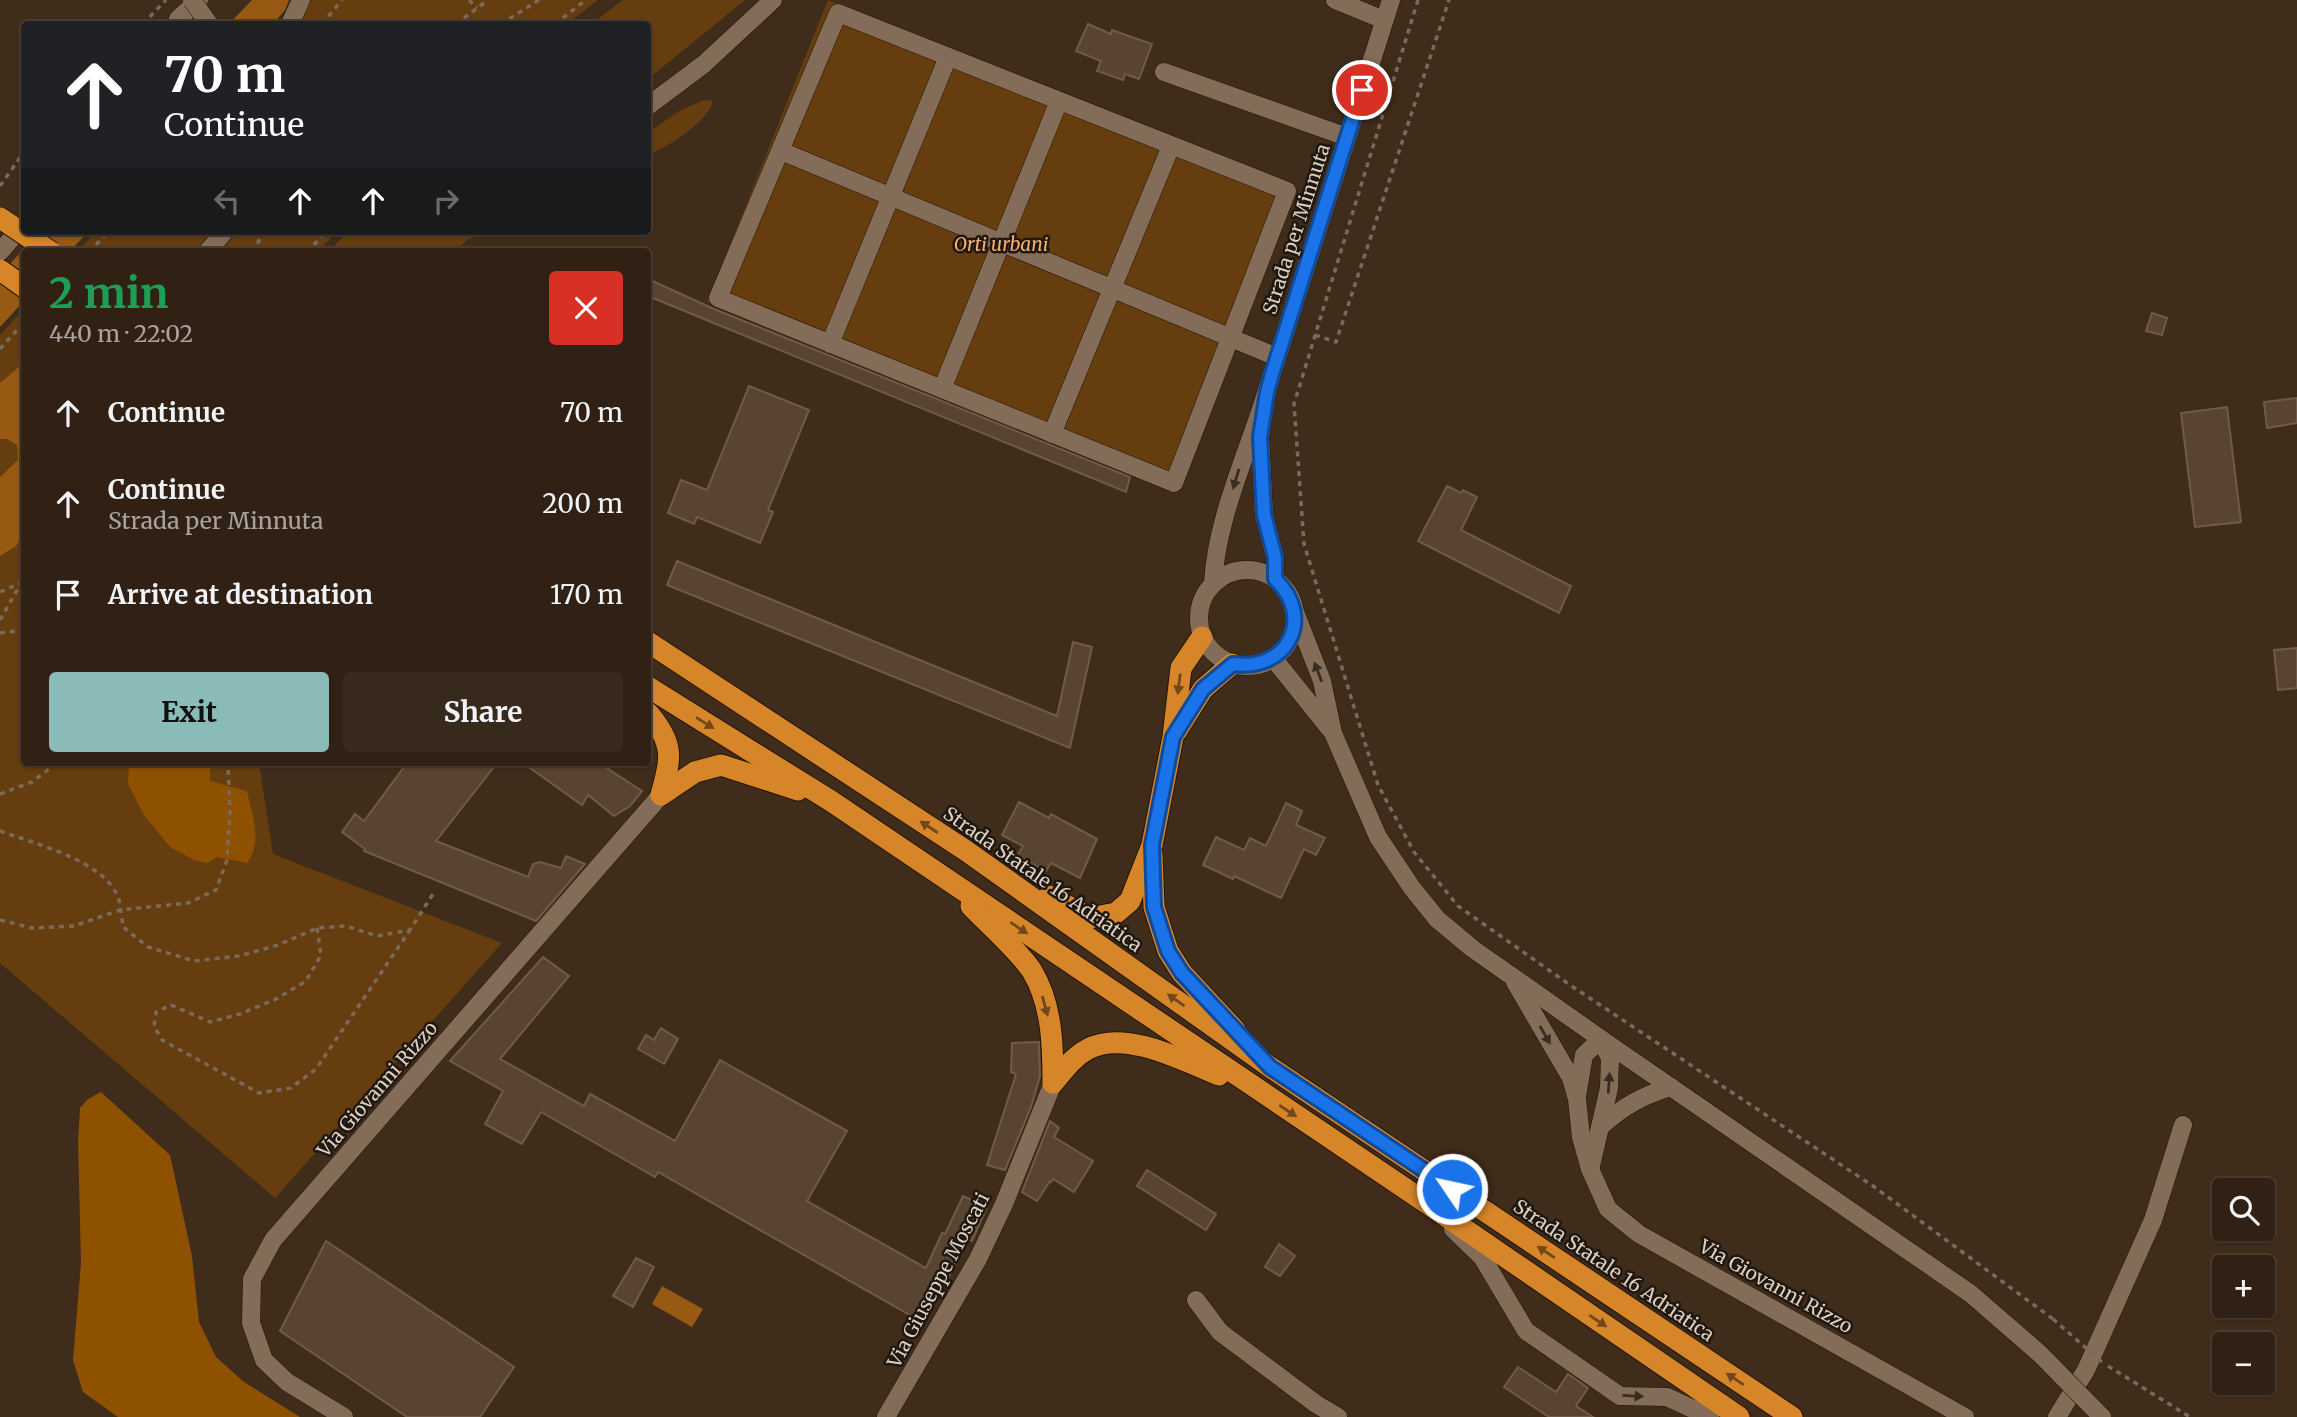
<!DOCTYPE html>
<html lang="en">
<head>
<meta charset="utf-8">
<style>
  :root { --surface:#302114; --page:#38291d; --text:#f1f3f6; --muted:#a8a3a0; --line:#4b3e34; --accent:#8bbbb9 }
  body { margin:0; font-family:Merriweather,serif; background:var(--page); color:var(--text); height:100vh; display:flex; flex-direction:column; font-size:26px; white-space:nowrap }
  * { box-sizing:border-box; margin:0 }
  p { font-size:23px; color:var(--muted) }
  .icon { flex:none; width:38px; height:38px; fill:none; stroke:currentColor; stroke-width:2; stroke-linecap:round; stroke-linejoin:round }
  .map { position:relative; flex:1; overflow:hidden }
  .sheet { position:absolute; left:21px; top:248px; width:630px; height:518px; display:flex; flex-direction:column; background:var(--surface); border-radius:7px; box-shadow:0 2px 5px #0004,0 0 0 2px var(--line) }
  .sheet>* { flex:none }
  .top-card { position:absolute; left:21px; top:21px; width:630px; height:214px; border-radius:7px; box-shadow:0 2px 5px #0004,0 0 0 2px var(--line); background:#202124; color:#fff; overflow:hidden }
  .fabs { position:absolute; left:2212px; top:1178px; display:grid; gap:14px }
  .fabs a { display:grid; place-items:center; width:63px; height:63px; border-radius:7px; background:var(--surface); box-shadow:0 2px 5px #0004,0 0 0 2px var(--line); font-size:35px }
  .pin { position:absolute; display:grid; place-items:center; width:60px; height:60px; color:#fff; margin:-30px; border:4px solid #fff; border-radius:50%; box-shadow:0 2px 7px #0007 }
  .me { position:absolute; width:77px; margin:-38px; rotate:304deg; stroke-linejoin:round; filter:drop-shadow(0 0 5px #0008) }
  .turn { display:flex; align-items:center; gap:24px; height:147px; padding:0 28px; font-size:32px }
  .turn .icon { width:91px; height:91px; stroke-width:2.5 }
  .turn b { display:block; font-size:49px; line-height:60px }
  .lanes { display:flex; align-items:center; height:66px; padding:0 28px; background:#0003; justify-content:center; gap:35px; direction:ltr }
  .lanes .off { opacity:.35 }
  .round { display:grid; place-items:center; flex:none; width:74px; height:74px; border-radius:7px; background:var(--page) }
  .overview { display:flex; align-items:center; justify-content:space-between; height:119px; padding:0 28px }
  h1 { font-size:42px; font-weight:700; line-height:52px; color:#1e9e55 }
  .primary-button { display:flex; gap:14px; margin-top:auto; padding:14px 28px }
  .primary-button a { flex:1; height:80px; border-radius:7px; background:var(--accent); color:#111; font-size:28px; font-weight:700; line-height:80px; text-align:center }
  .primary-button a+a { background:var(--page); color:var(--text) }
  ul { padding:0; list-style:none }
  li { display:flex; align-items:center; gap:21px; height:91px; padding:0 28px }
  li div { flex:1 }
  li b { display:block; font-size:26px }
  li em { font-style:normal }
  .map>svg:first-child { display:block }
  .green { fill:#663d0e }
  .forest { fill:#8e5100 }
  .water { fill:#985a12 }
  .building { fill:#584431; stroke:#715b47; stroke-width:2 }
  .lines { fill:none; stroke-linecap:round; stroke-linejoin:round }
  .minor-casing { stroke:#261403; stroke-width:19 }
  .highway-casing { stroke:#261403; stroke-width:23 }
  .path { stroke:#7b6a5b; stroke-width:3.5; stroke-dasharray:5 5; stroke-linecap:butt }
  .minor { stroke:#836d59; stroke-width:18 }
  .highway { stroke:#d68529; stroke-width:21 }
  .minor-bridge-casing { stroke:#261403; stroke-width:19; stroke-linecap:butt }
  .highway-bridge-casing { stroke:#261403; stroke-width:23; stroke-linecap:butt }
  .path-bridge { stroke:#7b6a5b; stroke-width:3.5; stroke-dasharray:5 5; stroke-linecap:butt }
  .minor-bridge { stroke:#836d59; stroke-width:18 }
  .highway-bridge { stroke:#d68529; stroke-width:21 }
  .oneway { fill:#392c22 }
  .oneway2 { fill:#72481b }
  .route-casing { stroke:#114b97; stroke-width:18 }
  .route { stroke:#1a73e8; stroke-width:12 }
  .labels { text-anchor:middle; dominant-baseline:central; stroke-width:5; stroke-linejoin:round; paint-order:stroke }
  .street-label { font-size:19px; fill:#dccfc4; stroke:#20170f }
  .park-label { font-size:19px; font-style:italic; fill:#f4b06f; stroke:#20170f }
</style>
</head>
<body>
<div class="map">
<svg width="2297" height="1417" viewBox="0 0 2297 1417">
  <rect width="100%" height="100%" fill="#402c1a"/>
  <g class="green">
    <polygon points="291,0 598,0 567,24 280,24"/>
    <polygon points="623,0 745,0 648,79 648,24 591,24"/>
    <polygon points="828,0 1296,186 1176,491 707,302"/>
    <path d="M704,100L713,101C708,122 667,147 648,155V133L679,111Z"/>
    <polygon points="97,231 338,231 317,252 77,252"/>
    <polygon points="349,231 492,231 467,240 454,252 328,252"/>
    <polygon points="24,309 24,763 259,763 273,854 502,943 275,1198 0,963 0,335"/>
  </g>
  <g class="forest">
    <path d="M129,763H210V781L247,791C252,815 263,842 247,863L217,857L207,863L194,860L170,847L144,815L128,784Z"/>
    <polygon points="101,1092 170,1155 192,1256 199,1322 216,1357 244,1382 300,1417 118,1417 83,1392 73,1360 81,1263 78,1141 80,1108 88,1099"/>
  </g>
  <g class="water">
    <polygon points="252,0 289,0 285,10 273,24 229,24"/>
    <polygon points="40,231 89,231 69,252 24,252 24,301 0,327 0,275"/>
    <polygon points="20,366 24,369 24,534 16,546 0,556 0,477 18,460 17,445 7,439 0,439 0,383"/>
    <polygon points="662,1286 703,1309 692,1327 652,1304"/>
  </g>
  <g class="building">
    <polygon points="1088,24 1111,34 1112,30 1152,44 1139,79 1125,74 1123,80 1097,71 1101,61 1076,51"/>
    <polygon points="648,279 714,309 1130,477 1126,492 648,296"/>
    <polygon points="2152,313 2167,318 2162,335 2146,331"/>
    <polygon points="749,386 809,410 768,510 773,512 760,543 697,517 694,524 668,513 681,480 707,490"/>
    <polygon points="2297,398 2297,423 2267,428 2264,402"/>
    <polygon points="2227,407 2241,522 2195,527 2181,413"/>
    <polygon points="1447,486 1461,493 1463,490 1477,497 1461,530 1571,586 1559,613 1418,541"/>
    <polygon points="677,561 1057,716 1073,642 1092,647 1070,748 667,585"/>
    <polygon points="2297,648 2297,688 2278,690 2274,650"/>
    <polygon points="407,763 497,763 436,841 528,877 533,864 540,862 561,868 566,856 585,864 536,921 364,851 365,849 342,832 355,814 364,821"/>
    <polygon points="523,763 599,763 642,791 630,806 614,816 588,795 582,805"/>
    <polygon points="1019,802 1049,818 1051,814 1097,839 1080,878 1051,863 1046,871 1017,856 1023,846 1002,835"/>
    <polygon points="1286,803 1302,811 1296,825 1325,838 1316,855 1304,849 1281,898 1234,876 1233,879 1203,865 1216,837 1244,850 1250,838 1266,846"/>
    <polygon points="543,957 569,976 500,1059 584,1106 590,1094 675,1141 720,1060 847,1131 807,1201 926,1268 942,1233 945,1234 963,1196 987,1207 972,1241 966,1238 948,1279 922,1322 658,1172 655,1177 541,1112 522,1144 485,1124 503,1091 450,1061"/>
    <polygon points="661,1028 678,1039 664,1064 638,1049 646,1035 654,1040"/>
    <polygon points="1039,1042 1040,1076 1031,1107 1005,1170 987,1165 1016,1074 1011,1072 1012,1043"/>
    <polygon points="1050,1121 1059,1128 1054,1137 1093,1161 1074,1192 1053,1179 1051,1182 1050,1181 1037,1201 1022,1192"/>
    <polygon points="1147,1170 1216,1214 1206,1230 1137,1186"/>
    <polygon points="326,1241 514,1367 480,1417 407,1417 280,1331"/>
    <polygon points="1279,1244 1295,1256 1280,1276 1265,1267"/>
    <polygon points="636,1258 654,1267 633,1307 613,1296"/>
    <polygon points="1518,1367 1556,1392 1568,1374 1588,1388 1576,1406 1593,1417 1549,1417 1504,1387"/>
  </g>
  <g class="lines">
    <defs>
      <g id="minor">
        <polyline points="1335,0 1384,20"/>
        <polygon points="838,13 1287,191 1174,483 718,298"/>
        <polyline points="177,24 178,19 199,0"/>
        <polyline points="290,24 301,0"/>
        <polyline points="1164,72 1347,137"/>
        <polyline points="648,106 704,64 773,0"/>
        <polyline points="781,151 1277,357"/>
        <polyline points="0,252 24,224"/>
        <polyline points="207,252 225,231"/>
        <polyline points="830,344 948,57"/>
        <polyline points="942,389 1059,101"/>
        <polyline points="1262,423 1260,437 1264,515 1275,557 1275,579"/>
        <polyline points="1052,434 1171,146"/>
        <circle cx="1247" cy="618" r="48"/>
        <path d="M1213,583C1217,516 1248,453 1267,390C1308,260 1350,130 1391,0"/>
        <polyline points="1295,612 1322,681 1333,733 1378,837 1412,888 1437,919 1473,949 1601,1039 1971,1294 2040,1354"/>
        <polyline points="1273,658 1330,729"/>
        <polyline points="1515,982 1571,1078 1577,1099 1581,1137 1590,1169 1608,1209 1639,1234 1965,1417"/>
        <polyline points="1577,1096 1584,1055 1601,1039"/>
        <path d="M1600,1127C1624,1106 1641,1096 1671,1087"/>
        <polyline points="1591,1166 1609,1088 1610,1058 1601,1040"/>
        <polyline points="1453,1229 1482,1257 1526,1331 1620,1396 1667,1397 1710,1417"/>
        <polyline points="1196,1300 1220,1332 1316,1404 1338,1417"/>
        <polyline points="344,1417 287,1382 264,1360 251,1323 252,1279 273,1240 661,795"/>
        <polyline points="886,1417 978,1259 1004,1204 1053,1083"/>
        <polyline points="2057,1417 2086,1370 2153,1220 2183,1125"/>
      </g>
      <g id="highway">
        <polyline points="0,270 24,287"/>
        <polyline points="648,642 965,850 1270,1067 1792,1417"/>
        <polyline points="648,687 831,801 1428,1204 1739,1417"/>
        <path d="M648,713C675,744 671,758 661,795"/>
        <polyline points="1176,732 1203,689 1232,664"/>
        <polyline points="661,795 695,772 721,765 798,790"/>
        <polyline points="1152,855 1154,907 1168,951 1182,973 1235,1030"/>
        <polyline points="1049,896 1090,918 1116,913 1130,901 1152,845 1173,737 1181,668 1202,637"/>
        <path d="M971,906C988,924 1020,952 1032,971C1052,1004 1053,1045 1053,1083"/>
        <path d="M1053,1083C1064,1070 1073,1057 1088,1049C1125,1029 1184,1061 1219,1075"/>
      </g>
    </defs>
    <use href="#minor" class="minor-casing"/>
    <use href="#highway" class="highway-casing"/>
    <g class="path">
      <polyline points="469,0 477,8"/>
      <polyline points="1418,0 1294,404 1304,544 1378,785 1414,852 1458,906 1570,985 1873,1186 2053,1319"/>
      <polyline points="143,24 166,0"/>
      <polyline points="322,24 342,0"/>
      <polyline points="456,24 488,0"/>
      <polyline points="501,24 539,0"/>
      <polyline points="555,24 586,0"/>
      <polyline points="0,186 24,152"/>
      <polyline points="89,252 109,231"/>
      <polyline points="252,252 265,231"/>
      <polyline points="307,252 327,231"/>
      <polyline points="1315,335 1336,342 1449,0"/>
      <polyline points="0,349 24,322"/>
      <polyline points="0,592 23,582"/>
      <polyline points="0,620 24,578"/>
      <polyline points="0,633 24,630"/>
      <polyline points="0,794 32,782 57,763"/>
      <path d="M0,831C35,844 107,861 119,900C121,909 122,919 123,927L148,947L194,961L239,956L278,945L317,928L346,926L377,936L410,930L433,894"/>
      <polyline points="0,920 32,928 74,926 120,910 188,903 216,890 227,860 230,812 228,763"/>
      <polyline points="317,928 321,955 306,981 276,999 240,1014 210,1022 171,1005 156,1012 154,1026 162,1040 259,1093 291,1088 316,1069 410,930"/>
      <polyline points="2108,1366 2190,1417"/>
    </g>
    <use href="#minor" class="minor"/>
    <use href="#highway" class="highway"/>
    <defs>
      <g id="minor-bridge">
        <polyline points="192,0 209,24"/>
        <polyline points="2040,1354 2102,1417"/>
      </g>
      <polyline id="highway-bridge" points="0,218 51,252"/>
    </defs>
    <use href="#minor-bridge" class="minor-bridge-casing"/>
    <use href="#highway-bridge" class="highway-bridge-casing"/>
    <polyline class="path-bridge" points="2053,1319 2103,1363"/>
    <use href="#minor-bridge" class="minor-bridge"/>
    <use href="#highway-bridge" class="highway-bridge"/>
  </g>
  <defs><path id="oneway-solid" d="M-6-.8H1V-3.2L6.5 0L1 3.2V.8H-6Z" transform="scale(1.75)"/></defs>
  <g class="oneway">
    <use href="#oneway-solid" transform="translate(1236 479) rotate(107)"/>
    <use href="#oneway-solid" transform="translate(1318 672) rotate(-111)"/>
    <use href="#oneway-solid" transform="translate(1545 1035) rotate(60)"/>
    <use href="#oneway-solid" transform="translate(1609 1083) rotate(-86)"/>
    <use href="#oneway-solid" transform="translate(1633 1396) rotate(3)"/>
  </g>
  <g class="oneway2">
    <use href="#oneway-solid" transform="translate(1179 684) rotate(97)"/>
    <use href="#oneway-solid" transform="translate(705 723) rotate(32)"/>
    <use href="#oneway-solid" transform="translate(929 827) rotate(-147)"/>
    <use href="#oneway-solid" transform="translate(1019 928) rotate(34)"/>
    <use href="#oneway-solid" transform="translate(1176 1000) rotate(-145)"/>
    <use href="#oneway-solid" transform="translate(1045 1006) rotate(75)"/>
    <use href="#oneway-solid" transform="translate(1288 1111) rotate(34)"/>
    <use href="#oneway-solid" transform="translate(1546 1252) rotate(-146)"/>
    <use href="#oneway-solid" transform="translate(1598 1321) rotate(34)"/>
    <use href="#oneway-solid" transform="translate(1735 1379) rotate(-146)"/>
  </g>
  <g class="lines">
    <defs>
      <path id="route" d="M1362,90L1272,374L1267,392L1260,437L1264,515L1275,557V579C1316,618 1287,672 1233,664L1203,689L1173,737L1152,845L1154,907L1168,951L1182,973L1270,1067L1452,1189"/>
    </defs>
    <use href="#route" class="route-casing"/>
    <use href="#route" class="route"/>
  </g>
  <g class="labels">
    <g class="street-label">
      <text transform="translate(1296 229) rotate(-72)">Strada per Minnuta</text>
      <text transform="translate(1043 879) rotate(35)">Strada Statale 16 Adriatica</text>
      <text transform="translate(377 1089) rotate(-49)">Via Giovanni Rizzo</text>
      <text transform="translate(1614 1270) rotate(34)">Strada Statale 16 Adriatica</text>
      <text transform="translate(938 1280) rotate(-62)">Via Giuseppe Moscati</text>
      <text transform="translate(1776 1286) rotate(29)">Via Giovanni Rizzo</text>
    </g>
    <g class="park-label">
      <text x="1001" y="244">Orti urbani</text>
    </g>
  </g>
</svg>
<div class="fabs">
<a><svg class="icon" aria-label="search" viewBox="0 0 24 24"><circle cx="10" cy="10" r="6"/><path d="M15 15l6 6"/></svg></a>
<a>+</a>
<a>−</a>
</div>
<div class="pin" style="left:1362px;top:90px;background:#d93025"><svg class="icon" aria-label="arrive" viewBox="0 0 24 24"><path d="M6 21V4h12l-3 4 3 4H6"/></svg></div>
<svg class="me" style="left:1452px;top:1189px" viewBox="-20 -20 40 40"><circle r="17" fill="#1a73e8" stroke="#fff" stroke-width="3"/><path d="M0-11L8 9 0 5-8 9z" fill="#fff"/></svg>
<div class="top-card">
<div class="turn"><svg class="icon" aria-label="ahead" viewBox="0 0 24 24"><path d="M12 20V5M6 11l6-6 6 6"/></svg><div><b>70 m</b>Continue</div></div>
<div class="lanes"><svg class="icon off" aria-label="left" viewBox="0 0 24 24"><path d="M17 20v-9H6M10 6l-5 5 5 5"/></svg><svg class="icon" aria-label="ahead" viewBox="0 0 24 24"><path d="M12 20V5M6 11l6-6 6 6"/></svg><svg class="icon" aria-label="ahead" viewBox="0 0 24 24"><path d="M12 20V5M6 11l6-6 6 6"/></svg><svg class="icon off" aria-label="right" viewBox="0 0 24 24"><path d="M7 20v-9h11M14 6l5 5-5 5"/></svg></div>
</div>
<section class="sheet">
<div class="overview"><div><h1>2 min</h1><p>440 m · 22:02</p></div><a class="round" style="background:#d93025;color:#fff"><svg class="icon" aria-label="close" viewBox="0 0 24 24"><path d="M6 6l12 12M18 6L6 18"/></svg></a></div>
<ul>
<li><svg class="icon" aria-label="ahead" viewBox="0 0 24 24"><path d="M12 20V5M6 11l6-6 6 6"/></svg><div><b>Continue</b></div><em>70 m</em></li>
<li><svg class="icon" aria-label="ahead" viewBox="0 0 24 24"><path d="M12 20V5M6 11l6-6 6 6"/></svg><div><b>Continue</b><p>Strada per Minnuta</p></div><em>200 m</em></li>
<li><svg class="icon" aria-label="arrive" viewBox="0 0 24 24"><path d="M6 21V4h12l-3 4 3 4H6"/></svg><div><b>Arrive at destination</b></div><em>170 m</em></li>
</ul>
<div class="primary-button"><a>Exit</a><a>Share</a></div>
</section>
</div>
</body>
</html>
